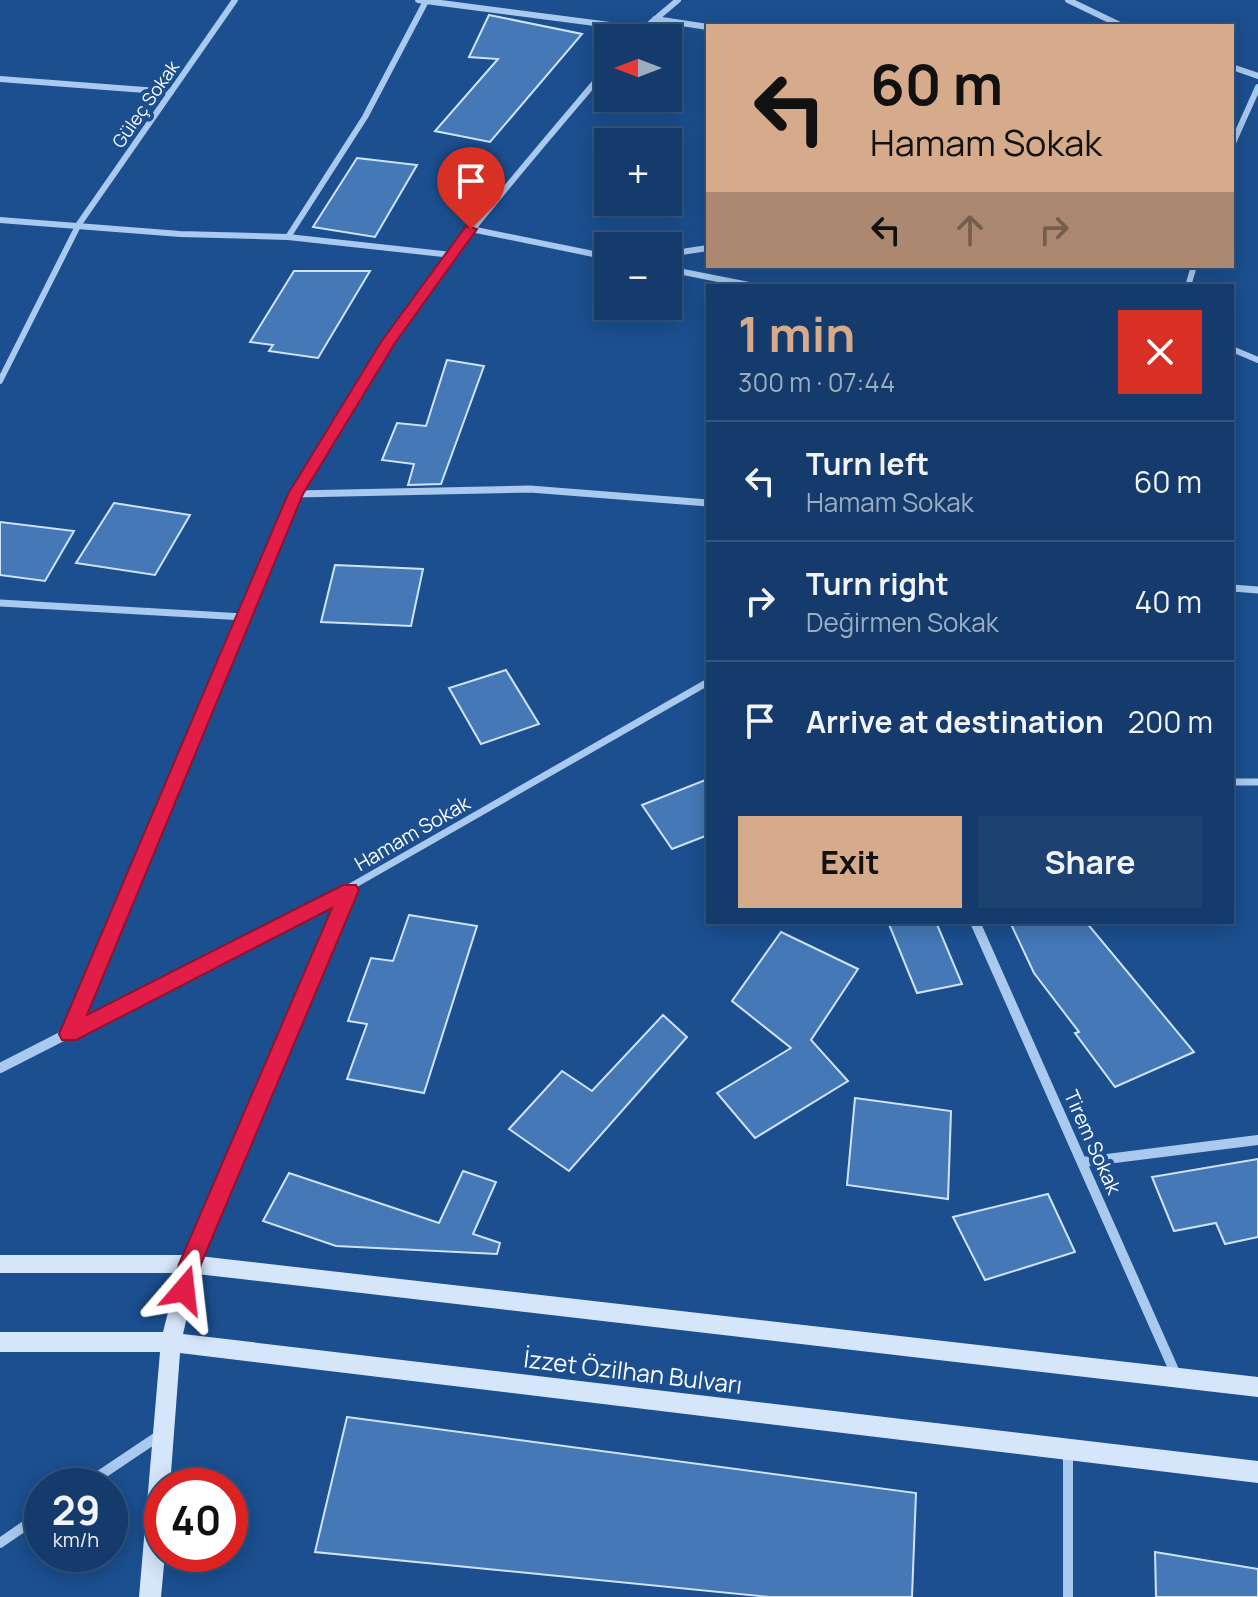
<!DOCTYPE html>
<html lang="en">
<head>
<meta charset="utf-8">
<style>
  :root { --surface:#143b6b; --page:#1d4271; --text:#f1f3f6; --muted:#9dadc1; --line:#33557e; --accent:#d6ab8b }
  body { margin:0; font-family:Manrope,sans-serif; background:var(--page); color:var(--text); height:100vh; display:flex; flex-direction:column; font-size:30px; white-space:nowrap }
  * { box-sizing:border-box; margin:0 }
  p { font-size:26px; color:var(--muted) }
  .icon { flex:none; width:44px; height:44px; fill:none; stroke:currentColor; stroke-width:2; stroke-linecap:round; stroke-linejoin:round }
  .map { position:relative; flex:1; overflow:hidden }
  .drawer { position:absolute; left:706px; top:284px; width:528px; height:640px; display:flex; flex-direction:column; background:var(--surface); border-radius:0px; box-shadow:0 4px 20px #0003,0 0 0 2px var(--line) }
  .drawer>* { flex:none }
  .guide { position:absolute; left:706px; top:24px; width:528px; height:244px; border-radius:0px; box-shadow:0 4px 20px #0003,0 0 0 2px var(--line); background:#d6ab8b; color:#111; overflow:hidden }
  .needle { width:52px; rotate:270deg }
  .tools { position:absolute; left:594px; top:24px; display:grid; gap:16px }
  .tools a { display:grid; place-items:center; width:88px; height:88px; border-radius:0px; background:var(--surface); box-shadow:0 4px 20px #0003,0 0 0 2px var(--line); font-size:40px }
  .speed { position:absolute; left:24px; top:1468px; display:flex; gap:16px; font-size:40px; font-weight:700; text-align:center }
  .speed>* { display:grid; place-content:center; width:104px; height:104px; border-radius:50%; background:var(--surface); box-shadow:0 4px 20px #0003,0 0 0 2px var(--line); line-height:1 }
  .speed small { font-size:20px; font-weight:400 }
  .speed .limit { border:12px solid #d22; background:#fff; color:#111 }
  .pin { position:absolute; display:grid; place-items:center; width:68px; height:68px; color:#fff; margin:-82px -34px; border-radius:50% 50% 50% 0; rotate:-45deg; box-shadow:0 0 8px #0007 }
  .pin .icon { rotate:45deg }
  .me { position:absolute; width:88px; margin:-44px; rotate:17deg; stroke-linejoin:round; filter:drop-shadow(0 0 6px #0008) }
  .turn { display:flex; align-items:center; gap:28px; height:168px; padding:0 32px; font-size:36px }
  .turn .icon { width:104px; height:104px; stroke-width:2.5 }
  .turn b { display:block; font-size:56px; line-height:68px }
  .lanes { display:flex; align-items:center; height:76px; padding:0 32px; background:#0003; justify-content:center; gap:40px; direction:ltr }
  .lanes .off { opacity:.35 }
  .round { display:grid; place-items:center; flex:none; width:84px; height:84px; border-radius:0px; background:var(--page) }
  .summary { display:flex; align-items:center; justify-content:space-between; height:136px; padding:0 32px }
  h1 { font-size:48px; font-weight:700; line-height:60px; color:var(--accent) }
  .primary-button { display:flex; gap:16px; margin-top:auto; padding:16px 32px }
  .primary-button a { flex:1; height:92px; border-radius:0px; background:var(--accent); color:#111; font-size:32px; font-weight:700; line-height:92px; text-align:center }
  .primary-button a+a { background:var(--page); color:var(--text) }
  ul { padding:0; list-style:none }
  li { display:flex; align-items:center; gap:24px; height:120px; padding:0 32px; border-top:2px solid var(--line) }
  li div { flex:1 }
  li b { display:block; font-size:30px }
  li em { font-style:normal }
  .map>svg:first-child { display:block }
  .building { fill:#4478b7; stroke:#cfe3fa; stroke-width:2 }
  .lines { fill:none; stroke-linecap:round; stroke-linejoin:round }
  .street-far2 { stroke:#a9c9ee; stroke-width:6 }
  .street-far1 { stroke:#a9c9ee; stroke-width:7 }
  .street { stroke:#a9c9ee; stroke-width:10 }
  .secondary { fill:#d6e6fa; fill-rule:evenodd }
  .route { fill:#e11d48; stroke:#92132f; stroke-width:2 }
  .labels { text-anchor:middle; dominant-baseline:central; stroke-width:8; stroke-linejoin:round; paint-order:stroke }
  .far-street-label { font-size:18px; fill:#fff; stroke:#1b4f8f }
  .street-label { font-size:20px; fill:#fff; stroke:#1b4f8f }
  .near-street-label { font-size:24px; fill:#fff; stroke:#1b4f8f }
</style>
</head>
<body>
<div class="map">
<svg width="1258" height="1597" viewBox="0 0 1258 1597">
  <rect width="100%" height="100%" fill="#1b4f8f"/>
  <g class="building">
    <polygon points="489,15 582,34 490,142 435,131 498,59 469,57"/>
    <polygon points="357,158 417,165 375,237 313,227"/>
    <polygon points="294,271 370,271 318,358 269,351 273,345 250,342"/>
    <polygon points="447,360 484,366 441,484 408,485 414,464 382,460 397,423 426,426"/>
    <polygon points="114,503 190,515 155,575 76,563"/>
    <polygon points="0,522 74,531 45,581 0,575"/>
    <polygon points="335,565 423,569 411,626 321,622"/>
    <polygon points="506,670 539,724 481,744 449,688"/>
    <polygon points="708,779 708,835 672,849 642,805"/>
    <polygon points="409,915 477,926 424,1093 347,1079 367,1024 348,1021 371,958 393,961"/>
    <polygon points="888,922 936,922 962,984 917,993"/>
    <polygon points="1010,922 1086,922 1194,1052 1115,1087 1075,1033 1079,1032 1034,973"/>
    <polygon points="781,932 858,969 811,1040 848,1081 755,1138 717,1093 791,1048 732,1001"/>
    <polygon points="663,1015 687,1037 569,1171 509,1129 562,1071 592,1091"/>
    <polygon points="855,1098 951,1111 948,1199 847,1185"/>
    <polygon points="1258,1159 1258,1237 1225,1244 1216,1223 1174,1231 1152,1177"/>
    <polygon points="463,1171 496,1182 473,1234 500,1243 497,1254 336,1246 263,1221 289,1173 439,1223"/>
    <polygon points="1048,1194 1075,1252 985,1280 953,1217"/>
    <polygon points="347,1417 916,1493 912,1597 770,1597 315,1552"/>
    <polygon points="1155,1552 1258,1569 1258,1597 1156,1597"/>
  </g>
  <g class="lines">
    <g class="street-far2">
      <polyline points="418,0 641,29"/>
      <polyline points="1068,0 1122,26"/>
      <polyline points="655,19 708,27"/>
      <polyline points="633,38 678,0"/>
      <polyline points="1232,67 1258,76"/>
      <polyline points="0,79 171,92"/>
      <polyline points="1232,145 1258,87"/>
      <polyline points="0,220 180,234 288,237 452,255"/>
      <polyline points="471,229 608,257"/>
      <polyline points="288,237 365,117 426,1"/>
      <polyline points="668,254 708,248"/>
      <polyline points="668,269 754,286"/>
      <polyline points="1188,286 1194,266"/>
      <polyline points="1232,349 1258,360"/>
      <polyline points="0,381 79,224 235,0"/>
      <path d="M358,391C429,274 520,171 608,67"/>
    </g>
    <g class="street-far1">
      <polyline points="296,494 530,489 708,503"/>
      <polyline points="1232,588 1258,590"/>
      <polyline points="0,603 244,617"/>
      <polyline points="1232,782 1258,782"/>
      <polyline points="121,910 296,494 359,389"/>
      <polyline points="310,910 708,682"/>
      <polyline points="341,910 349,891"/>
    </g>
    <g class="street">
      <polyline points="975,922 1177,1377"/>
      <polyline points="69,1034 122,908"/>
      <polyline points="0,1068 314,908"/>
      <polyline points="1083,1162 1258,1140"/>
      <polyline points="190,1264 342,908"/>
      <polyline points="1068,1450 1068,1597"/>
      <polyline points="84,1486 160,1435"/>
      <polyline points="0,1543 42,1514"/>
    </g>
    <polygon class="secondary" points="0,1255 190,1255 1258,1377 1258,1397 197,1274 183,1334 1258,1461 1258,1483 180,1353 170,1486 162,1486 162,1554 165,1554 161,1597 139,1597 160,1352 0,1352 0,1332 163,1332 178,1273 0,1273"/>
  </g>
  <polygon class="route" points="466,226 477,229 395,343 303,494 87,1015 343,885 356,885 359,890 201,1264 192,1297 184,1300 176,1297 172,1290 179,1264 332,908 76,1040 62,1040 59,1034 288,494 381,342"/>
  <g class="labels">
    <g class="far-street-label">
      <text transform="translate(145 104) rotate(-55)">Güleç Sokak</text>
    </g>
    <g class="street-label">
      <text transform="translate(412 833) rotate(-30)">Hamam Sokak</text>
      <text transform="translate(1093 1142) rotate(66)">Tirem Sokak</text>
    </g>
    <g class="near-street-label">
      <text transform="translate(633 1371) rotate(7)">İzzet Özilhan Bulvarı</text>
    </g>
  </g>
</svg>
<div class="tools">
<a><svg class="needle" viewBox="-14 -14 28 28"><path d="M0-13l5 13h-10z" fill="#e53935"/><path d="M0 13l5-13h-10z" fill="#9dadc1"/></svg></a>
<a>+</a>
<a>−</a>
</div>
<div class="speed"><div>29<small>km/h</small></div><div class="limit">40</div></div>
<div class="pin" style="left:471px;top:229px;background:#d93025"><svg class="icon" aria-label="arrive" viewBox="0 0 24 24"><path d="M6 21V4h12l-3 4 3 4H6"/></svg></div>
<svg class="me" style="left:184px;top:1290px" viewBox="-20 -20 40 40"><path d="M0-17L14 15 0 8-14 15z" fill="#e11d48" stroke="#fff" stroke-width="4"/></svg>
<div class="guide">
<div class="turn"><svg class="icon" aria-label="left" viewBox="0 0 24 24"><path d="M17 20v-9H6M10 6l-5 5 5 5"/></svg><div><b>60 m</b>Hamam Sokak</div></div>
<div class="lanes"><svg class="icon" aria-label="left" viewBox="0 0 24 24"><path d="M17 20v-9H6M10 6l-5 5 5 5"/></svg><svg class="icon off" aria-label="ahead" viewBox="0 0 24 24"><path d="M12 20V5M6 11l6-6 6 6"/></svg><svg class="icon off" aria-label="right" viewBox="0 0 24 24"><path d="M7 20v-9h11M14 6l5 5-5 5"/></svg></div>
</div>
<section class="drawer">
<div class="summary"><div><h1>1 min</h1><p>300 m · 07:44</p></div><a class="round" style="background:#d93025;color:#fff"><svg class="icon" aria-label="close" viewBox="0 0 24 24"><path d="M6 6l12 12M18 6L6 18"/></svg></a></div>
<ul>
<li><svg class="icon" aria-label="left" viewBox="0 0 24 24"><path d="M17 20v-9H6M10 6l-5 5 5 5"/></svg><div><b>Turn left</b><p>Hamam Sokak</p></div><em>60 m</em></li>
<li><svg class="icon" aria-label="right" viewBox="0 0 24 24"><path d="M7 20v-9h11M14 6l5 5-5 5"/></svg><div><b>Turn right</b><p>Değirmen Sokak</p></div><em>40 m</em></li>
<li><svg class="icon" aria-label="arrive" viewBox="0 0 24 24"><path d="M6 21V4h12l-3 4 3 4H6"/></svg><div><b>Arrive at destination</b></div><em>200 m</em></li>
</ul>
<div class="primary-button"><a>Exit</a><a>Share</a></div>
</section>
</div>
</body>
</html>
